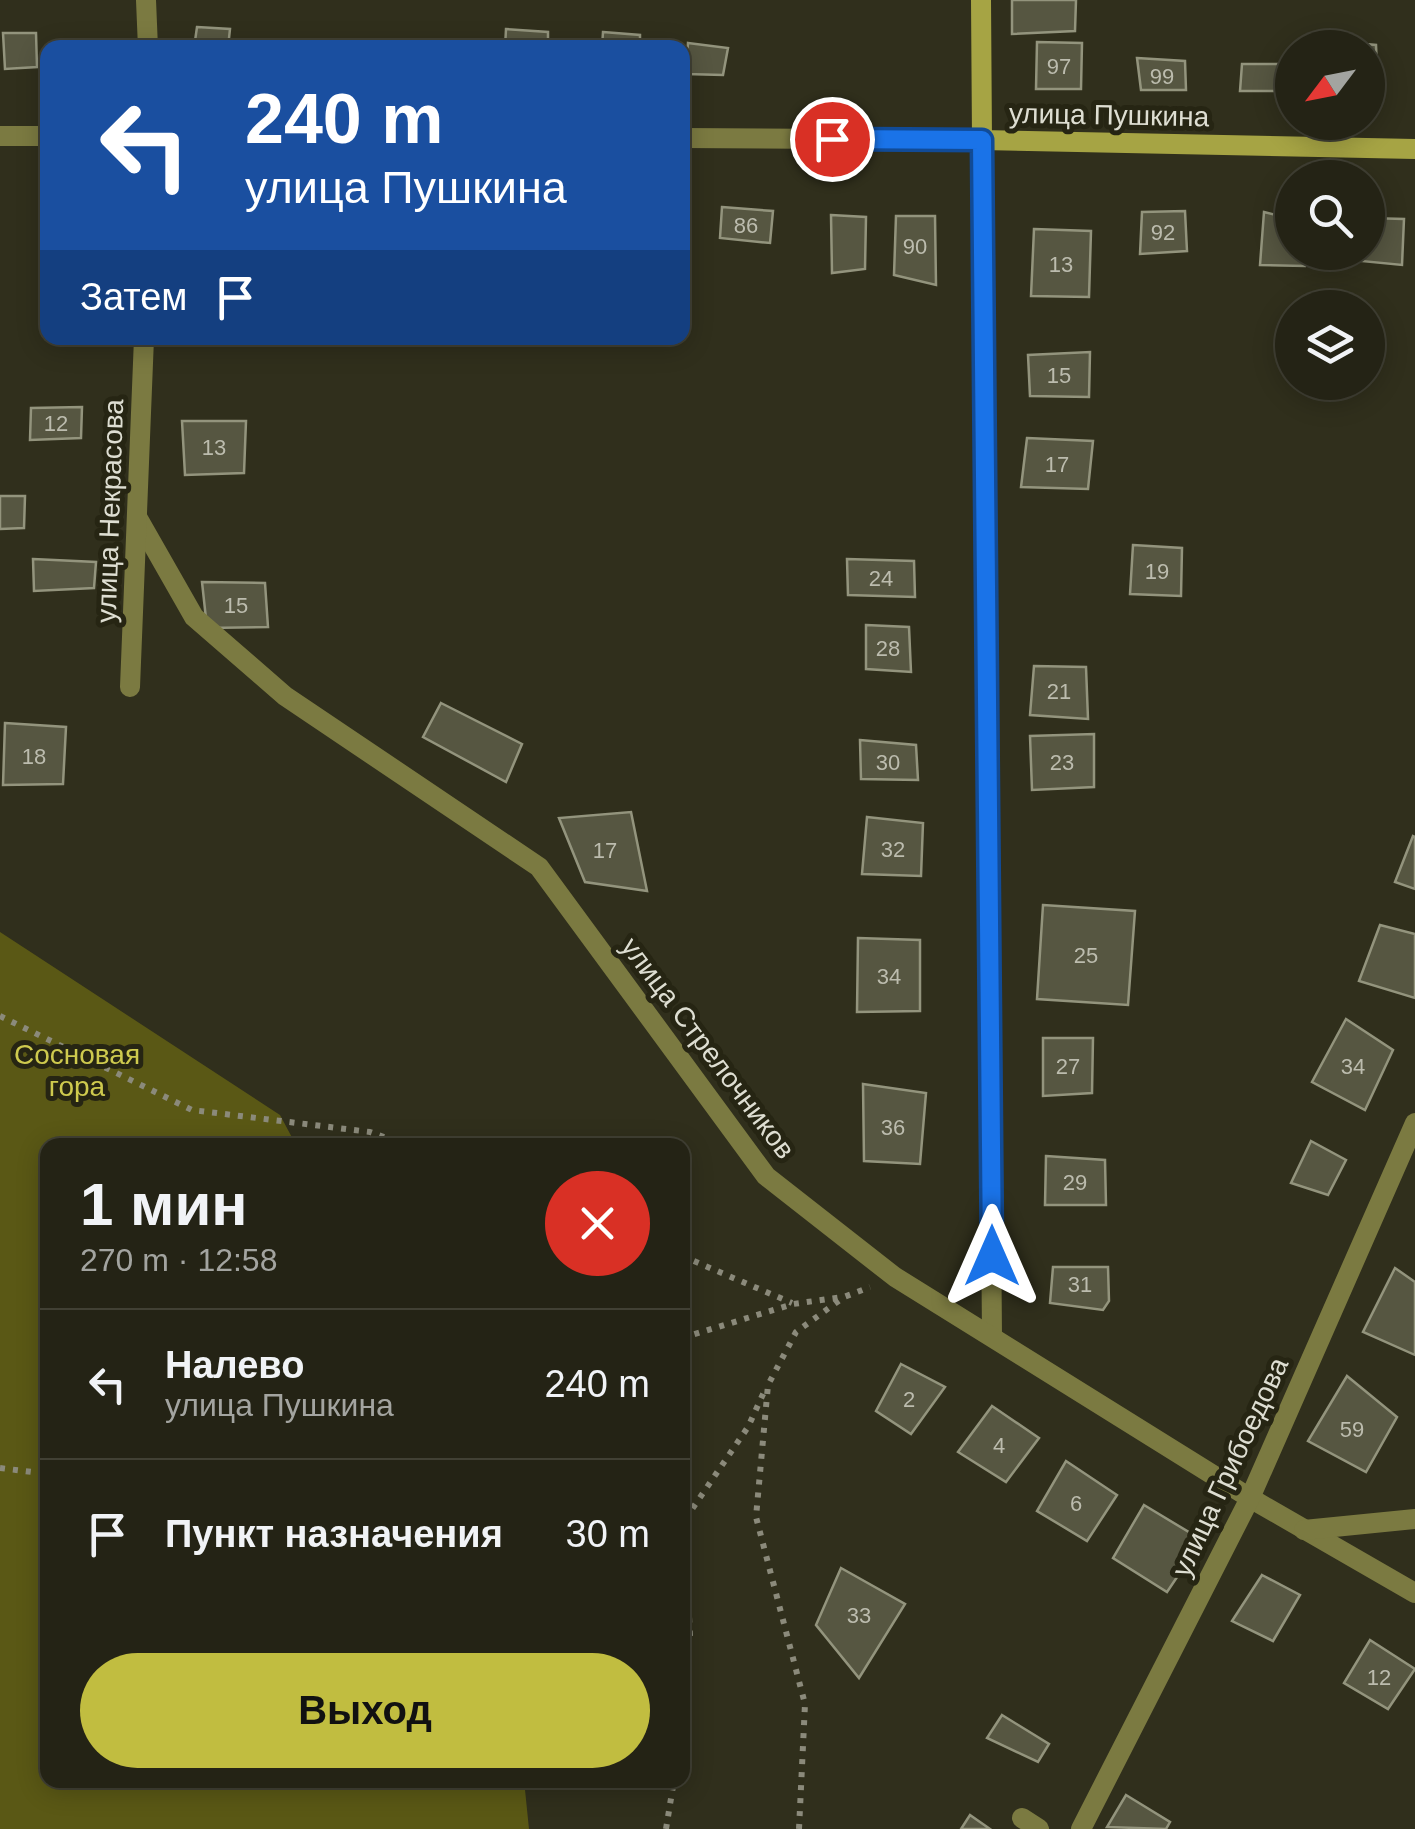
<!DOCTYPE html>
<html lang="ru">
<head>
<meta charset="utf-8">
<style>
  :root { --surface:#242315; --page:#302f22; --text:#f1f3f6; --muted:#a3a4a0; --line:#414034; --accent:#c1bd40 }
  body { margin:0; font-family:Arial,sans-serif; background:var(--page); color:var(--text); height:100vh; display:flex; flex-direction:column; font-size:38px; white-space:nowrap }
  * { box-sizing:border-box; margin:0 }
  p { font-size:32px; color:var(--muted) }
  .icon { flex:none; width:55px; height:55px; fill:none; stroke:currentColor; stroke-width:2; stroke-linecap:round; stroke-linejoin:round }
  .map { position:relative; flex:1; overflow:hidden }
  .panel { position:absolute; left:40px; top:1138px; width:650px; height:650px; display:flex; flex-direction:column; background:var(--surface); border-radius:20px; box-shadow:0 5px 25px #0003,0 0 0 2px var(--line) }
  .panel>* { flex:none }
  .hud { position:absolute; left:40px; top:40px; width:650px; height:305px; border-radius:20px; box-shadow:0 5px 25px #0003,0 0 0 2px var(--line); background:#1a4fa0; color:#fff; overflow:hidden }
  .needle { width:65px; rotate:238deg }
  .buttons { position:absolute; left:1275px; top:30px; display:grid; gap:20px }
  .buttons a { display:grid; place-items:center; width:110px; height:110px; border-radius:50%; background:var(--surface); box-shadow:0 5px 25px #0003,0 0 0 2px var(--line); font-size:50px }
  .pin { position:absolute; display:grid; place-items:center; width:85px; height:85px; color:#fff; margin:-42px; border:5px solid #fff; border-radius:50%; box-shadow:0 2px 10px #0007 }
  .me { position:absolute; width:110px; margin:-55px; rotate:0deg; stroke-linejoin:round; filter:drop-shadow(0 0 8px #0008) }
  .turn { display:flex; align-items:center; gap:35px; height:210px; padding:0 40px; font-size:45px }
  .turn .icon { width:130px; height:130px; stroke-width:2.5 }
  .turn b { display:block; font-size:70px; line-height:85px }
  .then { display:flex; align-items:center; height:95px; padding:0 40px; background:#0003; gap:20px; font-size:38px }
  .round { display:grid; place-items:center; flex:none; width:105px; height:105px; border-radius:52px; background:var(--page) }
  .head { display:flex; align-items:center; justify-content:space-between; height:170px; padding:0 40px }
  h1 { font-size:60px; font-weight:700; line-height:75px }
  .action { display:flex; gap:20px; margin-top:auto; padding:20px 40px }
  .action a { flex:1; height:115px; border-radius:60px; background:var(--accent); color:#111; font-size:40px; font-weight:700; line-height:115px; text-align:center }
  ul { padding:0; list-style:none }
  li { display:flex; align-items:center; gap:30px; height:150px; padding:0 40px; border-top:2px solid var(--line) }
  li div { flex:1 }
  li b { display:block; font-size:38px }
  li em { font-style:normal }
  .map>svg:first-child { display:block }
  .green { fill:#5a5815 }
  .building { fill:#565641; stroke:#93947d; stroke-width:2.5 }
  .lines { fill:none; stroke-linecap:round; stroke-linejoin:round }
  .path { stroke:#8b8a7b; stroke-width:6; stroke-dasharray:5 8; stroke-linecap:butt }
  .street { stroke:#7b7a41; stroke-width:20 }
  .secondary { stroke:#a6a444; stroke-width:20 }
  .route-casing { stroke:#114b97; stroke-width:25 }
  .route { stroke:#1a73e8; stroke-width:18 }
  .labels { text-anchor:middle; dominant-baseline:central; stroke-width:10; stroke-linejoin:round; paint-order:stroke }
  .number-label { font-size:22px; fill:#bcbcae }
  .street-label { font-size:28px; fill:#deded2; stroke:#262513 }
  .park-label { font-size:28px; fill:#ceca4e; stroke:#262513 }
</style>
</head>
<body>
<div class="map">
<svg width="1415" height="1829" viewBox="0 0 1415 1829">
  <rect width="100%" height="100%" fill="#302f1c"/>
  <polygon class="green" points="0,932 280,1115 296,1145 48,1145 48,1780 524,1780 529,1829 0,1829"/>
  <g class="building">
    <polygon points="1012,0 1076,0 1075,31 1012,34"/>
    <polygon points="197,27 230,29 228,48 194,48"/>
    <polygon points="506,29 548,32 548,48 505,48"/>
    <polygon points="603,32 640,35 640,48 602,48"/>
    <polygon points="3,33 36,33 37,67 5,69"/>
    <polygon points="1319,40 1376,45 1378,92 1368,92 1368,48 1319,48"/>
    <polygon points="1037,42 1082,43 1081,89 1036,89"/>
    <polygon points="688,43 728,48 723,75 686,74"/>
    <polygon points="1137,58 1185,61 1186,90 1141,90"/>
    <polygon points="1242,64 1284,64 1284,91 1240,91"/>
    <polygon points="722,207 773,211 770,243 720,238"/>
    <polygon points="1185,211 1187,251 1140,254 1142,212"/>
    <polygon points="1264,212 1292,219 1292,252 1309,252 1305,266 1260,265"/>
    <polygon points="831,215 866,217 865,269 832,273"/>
    <polygon points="896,216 935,216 936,285 894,275"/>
    <polygon points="1368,218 1404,219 1402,265 1361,261 1362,252 1368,252"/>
    <polygon points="1034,229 1091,231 1089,297 1031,296"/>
    <polygon points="1090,352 1089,397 1030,396 1028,355"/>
    <polygon points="82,407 81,438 30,440 31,408"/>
    <polygon points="182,421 246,421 244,473 185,475"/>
    <polygon points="1027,438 1093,441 1088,489 1021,487"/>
    <polygon points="0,496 25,496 24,528 0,529"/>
    <polygon points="1133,545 1182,548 1181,596 1130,594"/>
    <polygon points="33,559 96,562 94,588 34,591"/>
    <polygon points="847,559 914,561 915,597 848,595"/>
    <polygon points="202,582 265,583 268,627 207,628"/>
    <polygon points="866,625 909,627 911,672 866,669"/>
    <polygon points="1034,666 1086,667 1088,719 1030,715"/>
    <polygon points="441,703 522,744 506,782 423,737"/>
    <polygon points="5,723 66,727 63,784 3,785"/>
    <polygon points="1094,734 1094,787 1032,790 1030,736"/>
    <polygon points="860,740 916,745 918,780 861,779"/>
    <polygon points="631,812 647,891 585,882 559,818"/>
    <polygon points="867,817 923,823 921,876 862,874"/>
    <polygon points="1413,836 1415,837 1415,889 1395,882"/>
    <polygon points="1043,905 1135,911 1128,1005 1037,999"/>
    <polygon points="1380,925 1415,934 1415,998 1359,981"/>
    <polygon points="858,938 920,940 920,1011 857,1012"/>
    <polygon points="1346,1019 1393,1050 1365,1110 1312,1082"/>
    <polygon points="1043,1038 1093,1038 1092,1093 1043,1096"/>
    <polygon points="863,1084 926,1093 920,1164 864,1161"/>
    <polygon points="1311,1141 1346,1160 1328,1195 1291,1183"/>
    <polygon points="1046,1156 1105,1160 1106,1205 1045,1205"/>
    <polygon points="1053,1267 1108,1267 1109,1301 1103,1310 1050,1303"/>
    <polygon points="1395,1268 1415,1282 1415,1355 1363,1332"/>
    <polygon points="901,1364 945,1387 911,1434 876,1411"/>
    <polygon points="1347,1376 1397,1417 1366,1472 1308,1441"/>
    <polygon points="992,1406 1039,1438 1006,1482 958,1452"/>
    <polygon points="1066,1461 1117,1495 1087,1541 1037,1511"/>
    <polygon points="1144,1505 1202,1540 1167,1592 1113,1558"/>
    <polygon points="841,1568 905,1604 859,1678 816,1625"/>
    <polygon points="1262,1575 1300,1595 1273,1641 1232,1621"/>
    <polygon points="1370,1640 1415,1669 1388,1709 1344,1683"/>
    <polygon points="1002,1715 1049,1744 1038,1762 987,1738"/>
    <polygon points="1126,1795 1170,1822 1166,1829 1107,1827"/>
    <polygon points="970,1815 990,1829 961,1829"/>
  </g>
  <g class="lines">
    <g class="path">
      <polyline points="0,1016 192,1110 370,1132 405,1145"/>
      <polyline points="682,1256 792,1303"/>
      <polyline points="682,1338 793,1304 843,1297"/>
      <polyline points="0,1468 48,1474"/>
      <polyline points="682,1687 690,1635 684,1521 748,1427 764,1392"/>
      <polyline points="666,1829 674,1780"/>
      <polyline points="799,1829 805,1704 756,1517 768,1385 796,1332 844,1297 870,1287"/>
    </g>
    <g class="street">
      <polyline points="146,0 148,48"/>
      <polyline points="0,136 48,136"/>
      <polyline points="682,138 982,140 992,1336"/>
      <polyline points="137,517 194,617 285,696 539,867 766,1176 895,1277 1250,1498 1415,1593"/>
      <polyline points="130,687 144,338"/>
      <polyline points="1304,1530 1415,1519"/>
      <polyline points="1022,1818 1039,1829"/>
      <polyline points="1081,1829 1250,1498 1415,1123"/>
    </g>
    <polyline class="secondary" points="981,0 982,140 1415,149"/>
  </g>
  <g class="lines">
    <defs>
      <polyline id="route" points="832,139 982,140 992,1256"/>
    </defs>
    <use href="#route" class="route-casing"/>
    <use href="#route" class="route"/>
  </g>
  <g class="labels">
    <g class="number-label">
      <text x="1059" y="66">97</text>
      <text x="1162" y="76">99</text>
      <text x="746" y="225">86</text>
      <text x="1163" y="232">92</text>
      <text x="915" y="246">90</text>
      <text x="1061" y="264">13</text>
      <text x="1059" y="375">15</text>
      <text x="56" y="423">12</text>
      <text x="214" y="447">13</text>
      <text x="1057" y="464">17</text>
      <text x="1157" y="571">19</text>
      <text x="881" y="578">24</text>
      <text x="236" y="605">15</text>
      <text x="888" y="648">28</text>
      <text x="1059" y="691">21</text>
      <text x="34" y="756">18</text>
      <text x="888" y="762">30</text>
      <text x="1062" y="762">23</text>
      <text x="893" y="849">32</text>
      <text x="605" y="850">17</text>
      <text x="1086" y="955">25</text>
      <text x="889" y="976">34</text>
      <text x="1068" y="1066">27</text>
      <text x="1353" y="1066">34</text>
      <text x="893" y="1127">36</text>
      <text x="1075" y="1182">29</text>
      <text x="1080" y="1284">31</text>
      <text x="909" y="1399">2</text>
      <text x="1352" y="1429">59</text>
      <text x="999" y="1445">4</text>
      <text x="1076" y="1503">6</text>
      <text x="859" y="1615">33</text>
      <text x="1379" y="1677">12</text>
    </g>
    <g class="street-label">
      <text transform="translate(1109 115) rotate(1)">улица Пушкина</text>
      <text transform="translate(110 511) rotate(-88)">улица Некрасова</text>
      <text transform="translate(708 1048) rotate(53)">улица Стрелочников</text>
      <text transform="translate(1230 1467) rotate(-65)">улица Грибоедова</text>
    </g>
    <g class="park-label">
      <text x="77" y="1054">Сосновая<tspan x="77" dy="32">гора</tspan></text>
    </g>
  </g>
</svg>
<div class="buttons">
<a><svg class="needle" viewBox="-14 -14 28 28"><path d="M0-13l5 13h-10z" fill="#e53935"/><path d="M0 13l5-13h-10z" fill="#a3a4a0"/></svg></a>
<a><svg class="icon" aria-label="search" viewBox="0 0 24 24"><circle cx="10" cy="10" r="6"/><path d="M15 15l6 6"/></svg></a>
<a><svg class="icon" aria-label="layers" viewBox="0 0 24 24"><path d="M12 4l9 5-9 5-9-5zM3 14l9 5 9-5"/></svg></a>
</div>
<div class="pin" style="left:832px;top:139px;background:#d93025"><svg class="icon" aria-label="arrive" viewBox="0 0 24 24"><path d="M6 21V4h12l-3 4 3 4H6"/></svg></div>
<svg class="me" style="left:992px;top:1256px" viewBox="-20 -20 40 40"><path d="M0-17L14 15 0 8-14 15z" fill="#1a73e8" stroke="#fff" stroke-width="4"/></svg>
<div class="hud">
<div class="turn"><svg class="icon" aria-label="left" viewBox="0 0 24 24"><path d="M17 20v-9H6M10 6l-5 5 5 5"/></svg><div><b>240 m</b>улица Пушкина</div></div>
<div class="then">Затем<svg class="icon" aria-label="arrive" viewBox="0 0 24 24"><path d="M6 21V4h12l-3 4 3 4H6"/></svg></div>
</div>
<section class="panel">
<div class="head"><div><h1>1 мин</h1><p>270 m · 12:58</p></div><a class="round" style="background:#d93025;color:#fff"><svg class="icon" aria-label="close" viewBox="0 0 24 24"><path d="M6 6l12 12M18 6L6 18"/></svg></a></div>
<ul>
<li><svg class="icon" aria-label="left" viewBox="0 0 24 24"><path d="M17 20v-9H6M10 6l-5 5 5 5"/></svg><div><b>Налево</b><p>улица Пушкина</p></div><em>240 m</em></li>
<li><svg class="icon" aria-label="arrive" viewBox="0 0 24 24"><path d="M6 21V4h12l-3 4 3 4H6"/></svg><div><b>Пункт назначения</b></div><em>30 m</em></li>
</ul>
<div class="action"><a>Выход</a></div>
</section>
</div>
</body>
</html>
